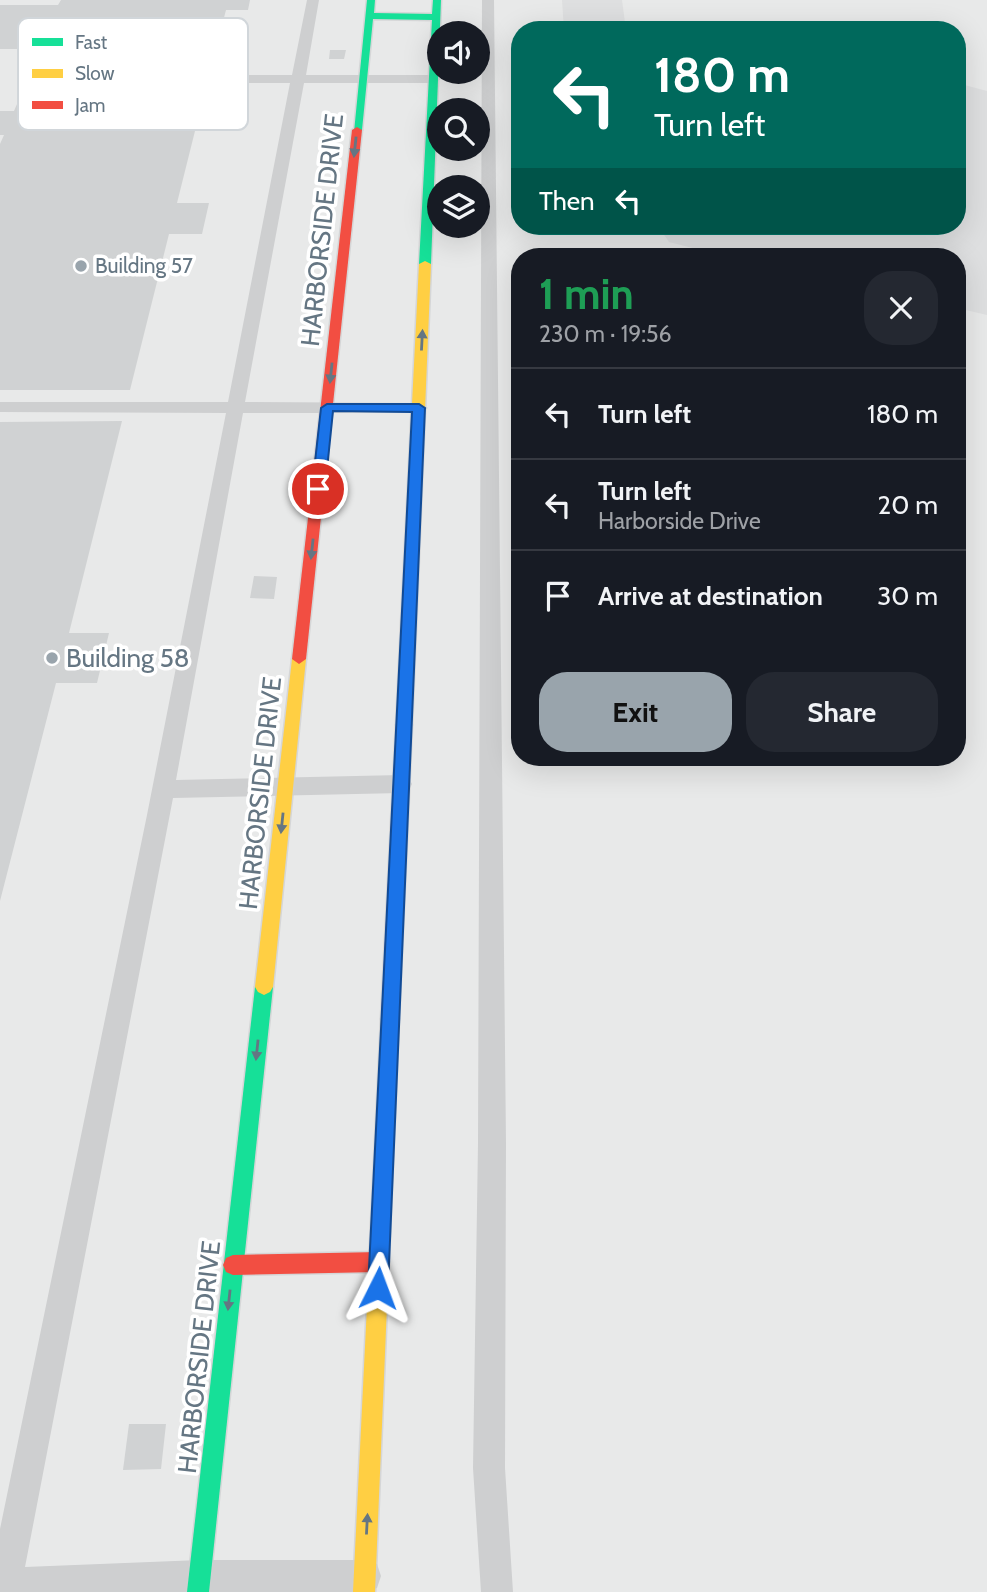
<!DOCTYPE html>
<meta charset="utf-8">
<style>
:root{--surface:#171b24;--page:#242831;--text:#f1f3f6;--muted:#9ea1a6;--line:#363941;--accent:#99a4ac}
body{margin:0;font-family:Cabin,sans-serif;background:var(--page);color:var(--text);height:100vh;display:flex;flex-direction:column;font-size:26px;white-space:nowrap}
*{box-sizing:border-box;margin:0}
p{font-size:23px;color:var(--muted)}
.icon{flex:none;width:38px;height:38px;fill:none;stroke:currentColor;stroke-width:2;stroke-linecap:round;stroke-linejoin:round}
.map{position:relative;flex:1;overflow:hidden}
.drawer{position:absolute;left:511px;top:248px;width:455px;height:518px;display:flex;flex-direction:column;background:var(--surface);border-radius:28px;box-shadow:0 7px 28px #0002}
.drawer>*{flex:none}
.guide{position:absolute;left:511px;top:21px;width:455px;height:214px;border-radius:28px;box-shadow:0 7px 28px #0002;background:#00695c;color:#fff;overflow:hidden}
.buttons{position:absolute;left:427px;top:21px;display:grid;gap:14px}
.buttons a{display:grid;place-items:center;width:63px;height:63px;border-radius:50%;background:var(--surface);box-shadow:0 7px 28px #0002;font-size:35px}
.pin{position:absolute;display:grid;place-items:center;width:60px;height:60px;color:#fff;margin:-30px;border:4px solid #fff;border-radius:50%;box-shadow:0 2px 7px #0007}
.me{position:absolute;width:77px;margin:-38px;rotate:3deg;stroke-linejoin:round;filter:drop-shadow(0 0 5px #0008)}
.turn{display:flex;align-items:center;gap:24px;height:147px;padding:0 28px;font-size:32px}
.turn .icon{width:91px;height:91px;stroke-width:2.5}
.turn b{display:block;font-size:49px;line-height:60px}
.then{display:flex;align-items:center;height:66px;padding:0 28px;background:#0003;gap:14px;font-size:26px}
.round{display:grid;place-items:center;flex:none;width:74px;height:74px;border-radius:28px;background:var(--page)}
.summary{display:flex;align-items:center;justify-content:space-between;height:119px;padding:0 28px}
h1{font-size:42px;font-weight:800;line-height:52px;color:#1e9e55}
.cta{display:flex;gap:14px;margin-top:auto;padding:14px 28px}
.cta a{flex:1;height:80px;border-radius:28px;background:var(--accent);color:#111;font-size:28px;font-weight:800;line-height:80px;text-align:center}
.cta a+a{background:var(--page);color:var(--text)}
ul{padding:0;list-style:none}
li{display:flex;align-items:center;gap:21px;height:91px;padding:0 28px;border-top:2px solid var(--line)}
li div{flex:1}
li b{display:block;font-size:26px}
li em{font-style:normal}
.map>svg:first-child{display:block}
</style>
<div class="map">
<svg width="987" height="1592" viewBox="0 0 987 1592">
<rect width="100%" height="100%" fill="#f9f9f9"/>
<!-- built -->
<path fill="#e8e9e9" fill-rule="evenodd" d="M0 0H987V1592H0ZM520 30H957V226H520ZM439 33H478V72H439ZM439 110H478V149H439ZM439 187H478V226H439ZM520 257H957V758H520Z"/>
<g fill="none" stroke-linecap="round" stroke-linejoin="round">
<!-- taxiway -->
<g fill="#dedfe0" fill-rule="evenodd">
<path d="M562 0H622L626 30H564Z"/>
<path d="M957 208 966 210 977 226 966 242 937 257H728L669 242 658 226H957Z"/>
</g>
<!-- runway -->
<path fill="#dedfe0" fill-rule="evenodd" d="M957 83 987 91V315L957 308V257H891L886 226H957Z"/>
</g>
<!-- building -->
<g fill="#d0d2d3">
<path d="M61 0H250L248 10H226L211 67 32 68 40 49H0V5H58Z"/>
<path d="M330 50H346L344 59H329Z"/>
<path d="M206 87 177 203H209L202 234H169L130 390H0V144L4 135H0V111H14L24 88Z"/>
<path d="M122 421 69 633H109L97 683H56L0 901V422Z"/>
<path d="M254 576 277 577 274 599 250 598Z"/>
<path d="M129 1424H166L161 1469 123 1470Z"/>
</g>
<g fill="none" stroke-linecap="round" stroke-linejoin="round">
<defs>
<g id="fast">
<path d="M367 0H375L374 13 432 14 433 0H441L431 264 425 267 419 264 432 20 373 19 362 130 354 132Z"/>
<path d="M264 979 270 982 273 987 209 1592H187L255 987 258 982Z"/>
</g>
<g id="slow">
<path d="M425 261 431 264 412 725 404 731 396 725 419 264Z"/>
<path d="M299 654 306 659 273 987 270 992 264 995 258 992 255 987 292 659Z"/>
<path d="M390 1011 396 1013 399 1019 375 1592H353L381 1019 384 1013Z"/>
</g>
<g id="jam">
<path d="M357 127 362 130 306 659 299 664 292 659 352 130Z"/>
<path d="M404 719 412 725 399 1019 396 1025 390 1027 384 1025 381 1019 396 725Z"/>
<path d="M379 1252 386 1255 389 1262 386 1269 379 1272 233 1275 226 1272 223 1265 226 1258 233 1255Z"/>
</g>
</defs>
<!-- fast casing -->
<use href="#fast" stroke="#d5d6d7" stroke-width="3"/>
<!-- slow casing -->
<use href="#slow" stroke="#d5d6d7" stroke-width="3"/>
<!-- jam casing -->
<use href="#jam" stroke="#d5d6d7" stroke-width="3"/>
<!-- lane -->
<g fill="#cecfd0" fill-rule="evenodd">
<path d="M307 0H319L306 75H434L441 79 434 83H304L245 402 419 403 428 408 419 413H243L176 780 401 775 409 778 412 784 409 790 401 793 173 798 25 1567 200 1560H365L377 1564 381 1576 377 1588 366 1592H0V1529L147 815 226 413 0 412V402H228L290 83H28L21 79 28 75H292Z"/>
<path d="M482 0H494L506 1143 505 1468 513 1592H481L473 1468 478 1143Z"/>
</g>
<!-- fast -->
<use href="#fast" fill="#16e098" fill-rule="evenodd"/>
<!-- slow -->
<use href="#slow" fill="#ffcf43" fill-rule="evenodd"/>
<!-- jam -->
<use href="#jam" fill="#f24e42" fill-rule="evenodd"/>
</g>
<!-- one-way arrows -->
<defs><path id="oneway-solid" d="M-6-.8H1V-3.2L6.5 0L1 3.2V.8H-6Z" transform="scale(1.75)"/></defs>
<g fill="#657683">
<use href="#oneway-solid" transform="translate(355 147) rotate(96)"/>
<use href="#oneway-solid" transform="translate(422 340) rotate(-87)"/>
<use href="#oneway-solid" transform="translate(331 373) rotate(96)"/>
<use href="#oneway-solid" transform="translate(312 549) rotate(96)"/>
<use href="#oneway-solid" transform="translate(282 823) rotate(96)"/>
<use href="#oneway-solid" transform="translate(257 1050) rotate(96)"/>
<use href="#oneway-solid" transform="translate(229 1300) rotate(96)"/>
<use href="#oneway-solid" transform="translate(367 1524) rotate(-87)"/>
</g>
<!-- route -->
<path fill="#1a73e8" stroke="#114b97" stroke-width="2" d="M327 404H419L425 408 388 1288 385 1295 378 1298 371 1295 368 1288 412 412 333 411 325 489 318 493 312 489 321 408Z"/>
<!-- markers -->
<g fill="#99a4ac" stroke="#fff" stroke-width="2.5">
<circle cx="81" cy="266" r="7"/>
<circle cx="52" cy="658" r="7"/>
</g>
<g text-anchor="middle" stroke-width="7" stroke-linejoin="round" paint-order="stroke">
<!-- far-poi labels -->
<g font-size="21" fill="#657683" stroke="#fff" text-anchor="start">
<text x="95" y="273">Building 57</text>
</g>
<!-- street labels -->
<g font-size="26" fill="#657683" stroke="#fff">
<text transform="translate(322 230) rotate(-84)" y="9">HARBORSIDE DRIVE</text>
<text transform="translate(260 793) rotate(-84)" y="9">HARBORSIDE DRIVE</text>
<text transform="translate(199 1357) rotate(-84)" y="9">HARBORSIDE DRIVE</text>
</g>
<!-- poi labels -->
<g font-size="26" fill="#657683" stroke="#fff" text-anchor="start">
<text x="66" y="667">Building 58</text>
</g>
</g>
<!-- legend -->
<rect x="18" y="18" width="230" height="112" rx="10" fill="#fff" stroke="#d1d6da" stroke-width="2"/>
<rect x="32" y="38" width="31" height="8" fill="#16e098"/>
<rect x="32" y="69" width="31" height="9" fill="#ffcf43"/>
<rect x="32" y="101" width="31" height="8" fill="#f24e42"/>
<g font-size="19" fill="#657683">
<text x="75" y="49">Fast</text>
<text x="75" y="80">Slow</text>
<text x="75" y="112">Jam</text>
</g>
</svg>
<div class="buttons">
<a><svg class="icon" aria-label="sound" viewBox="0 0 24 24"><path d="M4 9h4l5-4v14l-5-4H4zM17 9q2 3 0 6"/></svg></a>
<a><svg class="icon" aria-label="search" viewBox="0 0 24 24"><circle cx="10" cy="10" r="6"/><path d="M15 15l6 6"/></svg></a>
<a><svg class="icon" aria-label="layers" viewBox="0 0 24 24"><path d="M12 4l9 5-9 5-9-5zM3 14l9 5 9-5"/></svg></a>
</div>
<div class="pin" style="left:318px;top:489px;background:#d93025"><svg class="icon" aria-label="arrive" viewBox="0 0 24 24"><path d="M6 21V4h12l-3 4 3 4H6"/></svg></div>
<svg class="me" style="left:378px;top:1288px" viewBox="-20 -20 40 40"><path d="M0-17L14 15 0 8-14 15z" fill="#1a73e8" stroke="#fff" stroke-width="4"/></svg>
<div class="guide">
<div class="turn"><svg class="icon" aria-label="left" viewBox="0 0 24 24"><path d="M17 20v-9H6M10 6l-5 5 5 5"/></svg><div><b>180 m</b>Turn left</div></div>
<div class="then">Then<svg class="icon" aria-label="left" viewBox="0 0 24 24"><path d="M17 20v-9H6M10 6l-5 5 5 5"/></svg></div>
</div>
<section class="drawer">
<div class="summary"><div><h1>1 min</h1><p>230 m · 19:56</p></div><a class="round"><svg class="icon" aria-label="close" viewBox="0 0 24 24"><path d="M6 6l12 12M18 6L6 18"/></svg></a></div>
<ul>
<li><svg class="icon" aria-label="left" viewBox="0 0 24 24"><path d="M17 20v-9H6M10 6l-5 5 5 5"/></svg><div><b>Turn left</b></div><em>180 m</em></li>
<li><svg class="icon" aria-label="left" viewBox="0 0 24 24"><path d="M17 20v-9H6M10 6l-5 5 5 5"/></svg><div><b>Turn left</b><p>Harborside Drive</p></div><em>20 m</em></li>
<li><svg class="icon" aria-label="arrive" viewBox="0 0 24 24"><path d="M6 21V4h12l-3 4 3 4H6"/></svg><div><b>Arrive at destination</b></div><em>30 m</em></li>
</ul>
<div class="cta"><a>Exit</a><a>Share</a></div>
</section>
</div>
